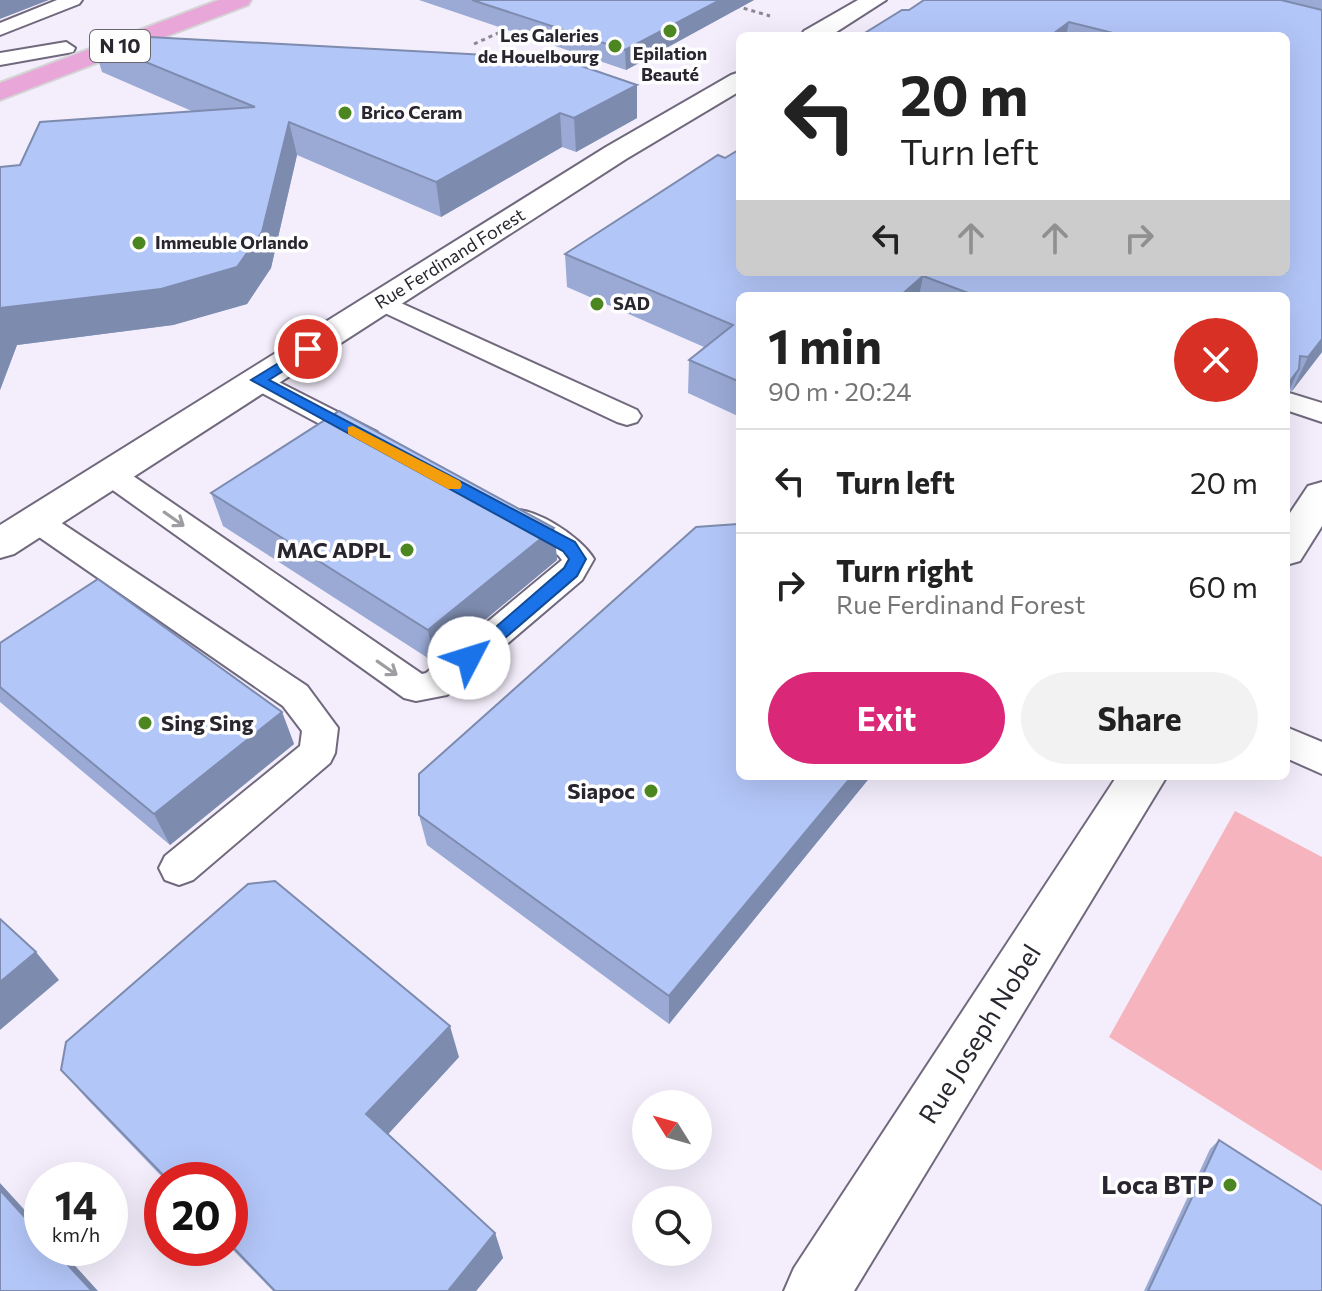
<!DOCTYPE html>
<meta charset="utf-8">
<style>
:root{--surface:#fff;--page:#f2f2f2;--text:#222;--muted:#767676;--line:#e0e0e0;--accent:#db2777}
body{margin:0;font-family:Commissioner,sans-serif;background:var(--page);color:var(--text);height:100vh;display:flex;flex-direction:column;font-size:30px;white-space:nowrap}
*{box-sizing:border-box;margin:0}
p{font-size:26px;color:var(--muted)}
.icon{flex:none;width:44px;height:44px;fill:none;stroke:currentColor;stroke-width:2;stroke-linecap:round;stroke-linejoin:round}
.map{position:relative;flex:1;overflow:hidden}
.details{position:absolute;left:736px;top:292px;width:554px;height:488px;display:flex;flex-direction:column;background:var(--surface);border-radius:12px;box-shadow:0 8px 32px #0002}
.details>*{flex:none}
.guide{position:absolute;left:736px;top:32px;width:554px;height:244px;border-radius:12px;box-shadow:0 8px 32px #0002;background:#fff;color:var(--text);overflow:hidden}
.needle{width:52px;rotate:307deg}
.fabs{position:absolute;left:632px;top:1090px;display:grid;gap:16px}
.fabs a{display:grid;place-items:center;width:80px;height:80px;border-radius:50%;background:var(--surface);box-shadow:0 8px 32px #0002;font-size:40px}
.speed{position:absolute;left:24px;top:1162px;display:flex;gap:16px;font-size:40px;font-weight:700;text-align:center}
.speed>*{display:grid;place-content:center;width:104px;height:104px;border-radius:50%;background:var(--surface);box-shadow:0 8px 32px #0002;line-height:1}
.speed small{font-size:20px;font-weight:400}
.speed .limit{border:12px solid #d22;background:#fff;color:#111}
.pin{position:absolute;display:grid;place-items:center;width:68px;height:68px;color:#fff;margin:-34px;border:4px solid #fff;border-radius:50%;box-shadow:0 2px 8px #0007}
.me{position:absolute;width:88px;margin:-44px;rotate:50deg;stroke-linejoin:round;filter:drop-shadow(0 0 6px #0008)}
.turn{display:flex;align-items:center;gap:28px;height:168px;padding:0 32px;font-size:36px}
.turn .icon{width:104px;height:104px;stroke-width:2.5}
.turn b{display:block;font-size:56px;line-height:68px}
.lanes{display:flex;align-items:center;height:76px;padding:0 32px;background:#0003;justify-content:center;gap:40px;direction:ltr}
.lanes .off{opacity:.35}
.round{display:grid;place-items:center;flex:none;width:84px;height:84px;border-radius:42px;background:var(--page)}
.overview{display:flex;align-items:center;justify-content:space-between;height:136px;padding:0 32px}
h1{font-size:48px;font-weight:700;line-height:60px}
.cta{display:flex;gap:16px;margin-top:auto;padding:16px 32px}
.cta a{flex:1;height:92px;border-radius:48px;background:var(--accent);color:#fff;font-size:32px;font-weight:700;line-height:92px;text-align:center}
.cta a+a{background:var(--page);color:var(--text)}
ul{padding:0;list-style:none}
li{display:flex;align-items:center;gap:24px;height:104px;padding:0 32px;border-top:2px solid var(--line)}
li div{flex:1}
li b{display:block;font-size:30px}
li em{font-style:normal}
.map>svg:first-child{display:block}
</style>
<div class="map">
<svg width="1322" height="1291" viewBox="0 0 1322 1291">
<rect width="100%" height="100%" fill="#f4eefc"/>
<!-- green -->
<path fill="#f6b5be" d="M1235 811 1322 857V1171L1109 1037Z"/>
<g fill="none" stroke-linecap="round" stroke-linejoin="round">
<defs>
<g id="service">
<path d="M57 0H82L79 4 0 35V23Z"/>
<path d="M66 42 75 48 73 52 0 65V53Z"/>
<path d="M381 294 637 410 641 416 637 422 627 425 617 422 372 307 368 302 372 297Z"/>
<path d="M259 372 377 432 381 438 377 444 367 447 357 444 249 386 245 380 249 374Z"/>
<path d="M1286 392 1322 403V422L1286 410Z"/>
<path d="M110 464 120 467 422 674 426 673 562 560 558 555 505 525 501 518 505 511C531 503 581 537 594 559L582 580 447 695 416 701 404 698 100 481 95 474 100 467Z"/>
<path d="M37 511 48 514 307 686 338 728 335 753 330 763 193 880 179 885 165 880 159 868 165 856 300 746 302 731 283 706 26 528 22 521 26 514Z"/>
<path d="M1286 727 1322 742V774L1286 758Z"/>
</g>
<g id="minor">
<path d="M858 0H886L830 36H801L804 31Z"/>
<path d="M740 72V91L626 159 14 554 0 558V525L606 147 731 75Z"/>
<path d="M1322 482V526L1300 561 1286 565V519L1308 486Z"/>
<path d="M1117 776H1167L854 1291H784L794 1268Z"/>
</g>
<path id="primary" d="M219 0H251L248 5 0 100V83Z"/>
</defs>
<!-- service casing -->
<use href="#service" stroke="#70697d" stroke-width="4"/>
<!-- minor casing -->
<use href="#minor" stroke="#70697d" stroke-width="4"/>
<!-- primary casing -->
<use href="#primary" stroke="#d4d4d5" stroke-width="4"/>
<!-- path -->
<g stroke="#8b8692" stroke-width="3" stroke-dasharray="4 4" stroke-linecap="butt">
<path d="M736 6 770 16"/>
<path d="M474 44 509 28"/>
</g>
<!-- service -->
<use href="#service" fill="#fff" fill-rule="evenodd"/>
<!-- minor -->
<use href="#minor" fill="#fff" fill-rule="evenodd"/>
<!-- primary -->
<use href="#primary" fill="#e8a6d9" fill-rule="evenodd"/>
</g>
<!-- wall -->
<g fill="#9aaad5">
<path d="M419 0H754L626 70Z"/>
<path d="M924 0H1322V352L1292 391 1289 390 1286 296H740V417L688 393 689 360 704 347 567 287 565 254 740 272H1286V36H860L909 10Z"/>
<path d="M92 40 637 85V118L576 152 562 147 441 217 297 155 271 268 247 304 173 325 17 345 0 390V167L20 165 194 112 102 72Z"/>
<path d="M211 493 554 528 557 560 434 662 223 526Z"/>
<path d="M0 643 282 712 294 744 170 845 0 702Z"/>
<path d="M740 776H871L669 1024 427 845 419 815Z"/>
<path d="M459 1057 388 1134 495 1233 503 1258 476 1291H273L230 1247V1180H165L88 1100 61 1070Z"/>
<path d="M1219 1140 1322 1291H1144L1210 1149Z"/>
</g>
<!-- shaded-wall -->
<g fill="#7d8bae">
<path d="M0 0H49L0 19Z"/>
<path d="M720 0H754L626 70 625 50Z"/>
<path d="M1069 22 1066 36H1050Z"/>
<path d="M637 85V118L576 152 574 118Z"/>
<path d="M560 113 562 147 441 217 436 182Z"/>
<path d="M289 122 297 155 271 268 247 304 173 325 17 345 0 390V308Z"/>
<path d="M923 276 919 296H900Z"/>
<path d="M1322 339V352L1292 391 1308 357Z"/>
<path d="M1299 369 1286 397V386Z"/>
<path d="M554 528 557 560 434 662 428 630Z"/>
<path d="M282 712 294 744 170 845 154 814Z"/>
<path d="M852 776H871L669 1024V996Z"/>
<path d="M36 952 59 980 0 1030V982Z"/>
<path d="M450 1026 459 1057 380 1143 366 1114Z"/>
<path d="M0 1183 42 1229V1236L0 1190Z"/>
<path d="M495 1233 503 1258 476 1291H448Z"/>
<path d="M52 1248H59L98 1291H92Z"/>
</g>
<!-- building -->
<g fill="#b3c6f8" stroke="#7d8bae" stroke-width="2">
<path d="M472 0H720L625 50Z"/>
<path d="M924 0H1281L1322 10V339L1308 357 1300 356 1299 369 1286 386V296H976L923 276 900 296H740V382L689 360 733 325 565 254 718 155 725 158 740 149V272H1286V36H1125L1069 22 1050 36H860L902 10H909Z"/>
<path d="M93 34 561 59 637 85 574 118 560 113 436 182 289 122 262 232 237 267 161 289 0 308V167L20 165 40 122 255 107 92 40Z"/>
<path d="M339 411 554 528 428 630 211 493Z"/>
<path d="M738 524 740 525V776H852L669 996 419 815V774L696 527Z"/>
<path d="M98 579 282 712 154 814 0 687V643Z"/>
<path d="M275 881 450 1026 366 1114 495 1233 448 1291H275L230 1244V1180H168L61 1070 66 1042 248 884Z"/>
<path d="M0 919 36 952 0 982Z"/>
<path d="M1219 1140 1322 1206V1291H1148Z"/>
<path d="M0 1190 42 1236V1248H52L92 1291H0Z"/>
</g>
<!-- one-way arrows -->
<defs><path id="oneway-shaft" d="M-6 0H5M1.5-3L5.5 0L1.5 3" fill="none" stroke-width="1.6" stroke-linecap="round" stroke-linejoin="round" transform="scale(2)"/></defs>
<g stroke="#9f9da1">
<use href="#oneway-shaft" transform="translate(174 519) rotate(35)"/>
<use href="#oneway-shaft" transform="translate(387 668) rotate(35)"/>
</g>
<!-- route -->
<path fill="#1a73e8" stroke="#114b97" stroke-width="2" d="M308 345 313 346V352L269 380 575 542 586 559 577 576 476 663H463L460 658 564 568 569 559 563 551 251 380Z"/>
<!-- slow -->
<path fill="#f59e0b" d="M353 426 460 481 462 485 460 489H448L348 434V427Z"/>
<!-- markers -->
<g fill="#4c8621" stroke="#fefefe" stroke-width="3">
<circle cx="670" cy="31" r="8"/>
<circle cx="615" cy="46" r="8"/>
<circle cx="345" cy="113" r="8"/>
<circle cx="139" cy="243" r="8"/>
<circle cx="597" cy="304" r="8"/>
<circle cx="407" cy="550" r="8"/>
<circle cx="145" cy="723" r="8"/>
<circle cx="651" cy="791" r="8"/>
<circle cx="1230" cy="1185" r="8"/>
</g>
<g text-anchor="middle" stroke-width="7" stroke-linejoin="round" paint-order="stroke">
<!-- far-poi labels -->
<g font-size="18" font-weight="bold" fill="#29262f" stroke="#fefefe" text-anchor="start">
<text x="599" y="42" text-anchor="end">Les Galeries<tspan x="599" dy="21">de Houelbourg</tspan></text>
<text x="670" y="60" text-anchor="middle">Epilation<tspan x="670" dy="21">Beauté</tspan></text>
<text x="361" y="119">Brico Ceram</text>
<text x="155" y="249">Immeuble Orlando</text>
<text x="613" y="310">SAD</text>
</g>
<!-- far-street labels -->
<g font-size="18" fill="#29262f" stroke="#fefefe">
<text transform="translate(450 259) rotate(-32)" y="6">Rue Ferdinand Forest</text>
</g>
<!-- shield labels -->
<rect fill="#fefefe" stroke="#69676d" stroke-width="2" x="90" y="30" width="60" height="32" rx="6"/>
<g font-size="20" font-weight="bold" fill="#29262f">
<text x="120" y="53">N 10</text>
</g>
<!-- poi labels -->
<g font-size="22" font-weight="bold" fill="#29262f" stroke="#fefefe" text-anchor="end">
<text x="391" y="558">MAC ADPL</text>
<text x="161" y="731" text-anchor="start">Sing Sing</text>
<text x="635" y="799">Siapoc</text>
</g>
<!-- near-street labels -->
<g font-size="26" fill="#29262f" stroke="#fefefe">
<text transform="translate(980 1034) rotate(-58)" y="9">Rue Joseph Nobel</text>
</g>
<!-- near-poi labels -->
<g font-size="26" font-weight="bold" fill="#29262f" stroke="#fefefe" text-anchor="end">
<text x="1214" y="1194">Loca BTP</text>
</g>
</g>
</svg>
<div class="fabs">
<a><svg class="needle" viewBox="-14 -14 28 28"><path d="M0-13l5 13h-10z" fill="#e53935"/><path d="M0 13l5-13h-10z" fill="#767676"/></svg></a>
<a><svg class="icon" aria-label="search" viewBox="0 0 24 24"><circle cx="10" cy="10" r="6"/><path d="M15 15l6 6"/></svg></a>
</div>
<div class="speed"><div>14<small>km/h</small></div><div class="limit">20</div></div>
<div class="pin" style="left:308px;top:349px;background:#d93025"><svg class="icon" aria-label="arrive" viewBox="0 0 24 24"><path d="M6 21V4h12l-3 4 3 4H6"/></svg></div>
<svg class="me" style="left:469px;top:658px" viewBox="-20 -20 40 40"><circle r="19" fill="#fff"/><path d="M0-13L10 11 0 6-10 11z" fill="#1a73e8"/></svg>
<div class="guide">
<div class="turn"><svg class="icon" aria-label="left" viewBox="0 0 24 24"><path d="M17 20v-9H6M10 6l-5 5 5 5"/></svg><div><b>20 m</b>Turn left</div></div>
<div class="lanes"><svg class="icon" aria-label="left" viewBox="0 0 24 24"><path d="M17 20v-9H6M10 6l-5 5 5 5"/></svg><svg class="icon off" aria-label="ahead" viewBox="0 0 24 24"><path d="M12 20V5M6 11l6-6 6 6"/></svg><svg class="icon off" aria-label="ahead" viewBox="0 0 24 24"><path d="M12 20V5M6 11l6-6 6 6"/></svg><svg class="icon off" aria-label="right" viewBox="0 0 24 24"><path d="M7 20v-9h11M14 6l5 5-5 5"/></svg></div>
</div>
<section class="details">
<div class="overview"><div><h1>1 min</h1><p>90 m · 20:24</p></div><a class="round" style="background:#d93025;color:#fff"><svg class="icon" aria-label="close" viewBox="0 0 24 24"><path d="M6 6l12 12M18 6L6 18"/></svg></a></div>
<ul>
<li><svg class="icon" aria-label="left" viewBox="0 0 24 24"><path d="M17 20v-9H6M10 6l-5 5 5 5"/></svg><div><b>Turn left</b></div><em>20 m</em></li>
<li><svg class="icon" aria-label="right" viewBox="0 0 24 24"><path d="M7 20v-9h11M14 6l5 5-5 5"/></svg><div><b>Turn right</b><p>Rue Ferdinand Forest</p></div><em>60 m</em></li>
</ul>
<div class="cta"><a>Exit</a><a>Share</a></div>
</section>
</div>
